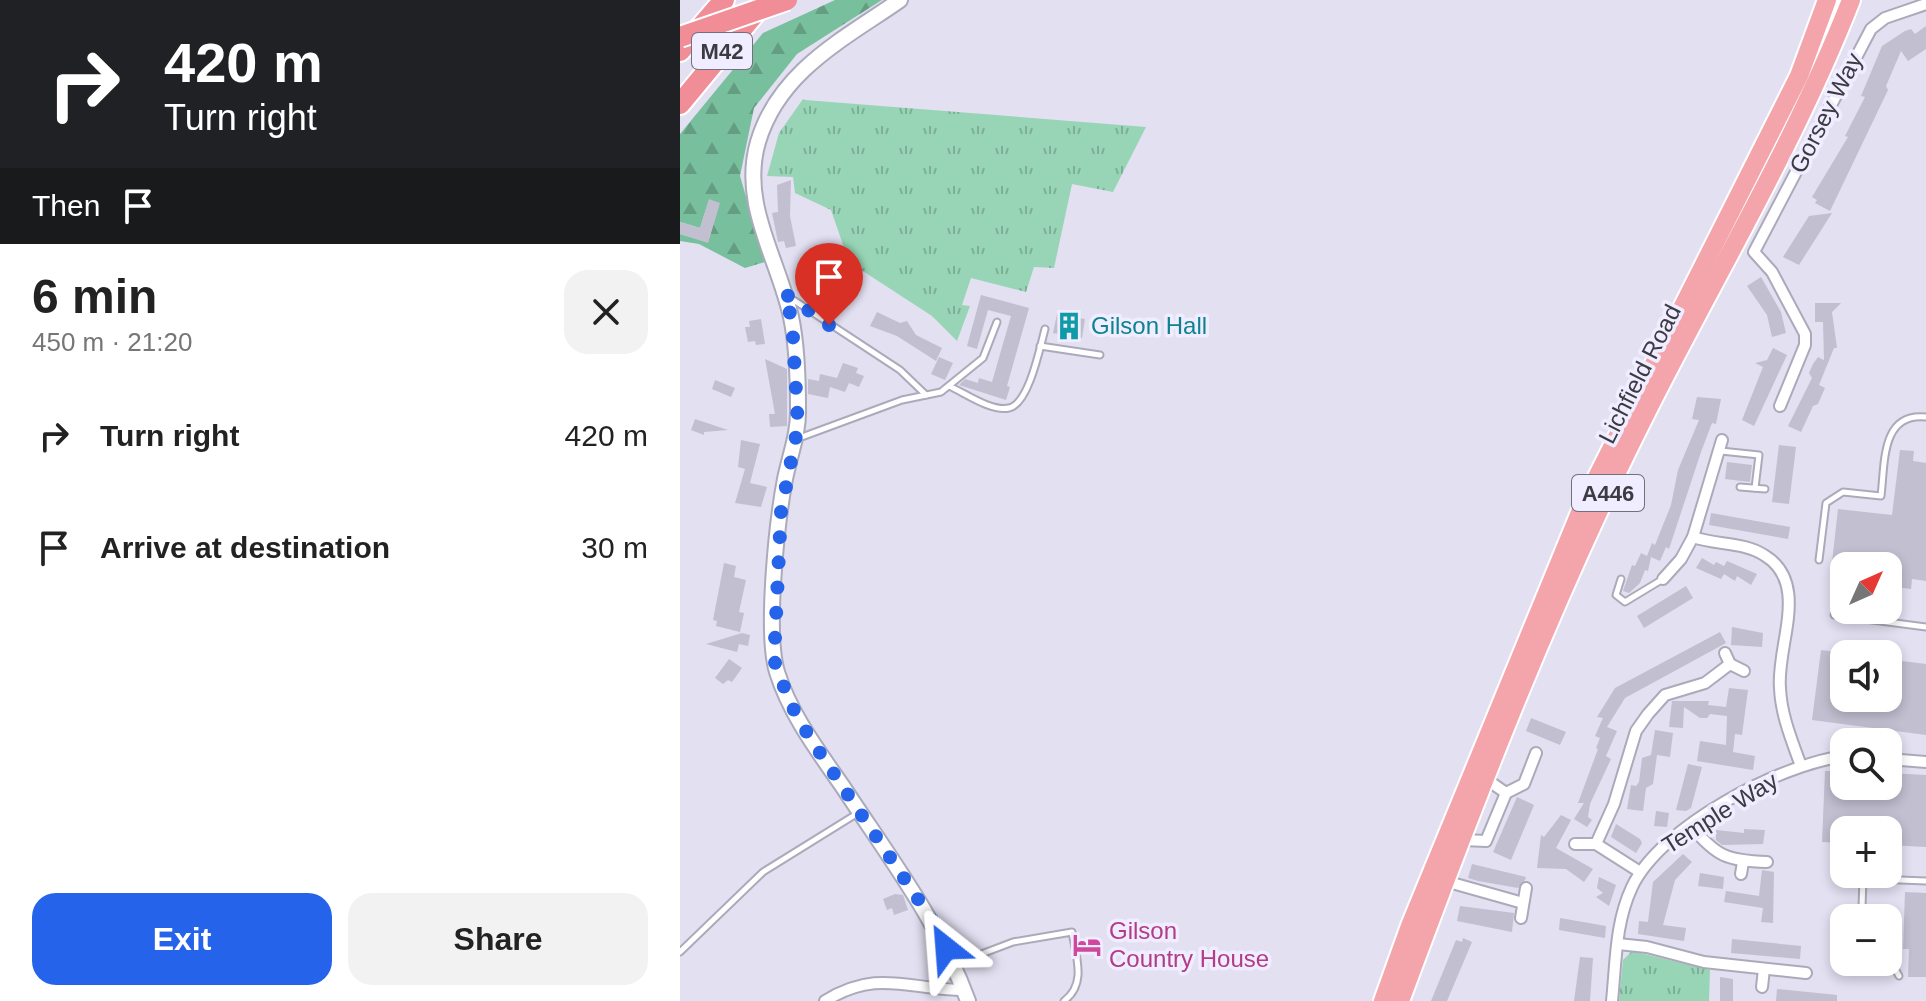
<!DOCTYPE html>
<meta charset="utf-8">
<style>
:root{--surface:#fff;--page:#f2f2f2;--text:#222;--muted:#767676;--accent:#2563eb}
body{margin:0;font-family:Arial,sans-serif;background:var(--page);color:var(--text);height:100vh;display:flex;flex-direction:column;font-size:30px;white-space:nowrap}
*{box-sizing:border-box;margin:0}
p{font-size:26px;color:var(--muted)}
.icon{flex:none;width:44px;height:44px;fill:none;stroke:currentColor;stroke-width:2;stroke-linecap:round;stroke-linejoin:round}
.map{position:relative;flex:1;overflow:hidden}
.side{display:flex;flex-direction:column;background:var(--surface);width:680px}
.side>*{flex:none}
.hud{background:#202124;color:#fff;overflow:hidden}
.needle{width:52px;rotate:45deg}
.tools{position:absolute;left:1150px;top:552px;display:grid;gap:16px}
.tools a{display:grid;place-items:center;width:72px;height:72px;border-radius:16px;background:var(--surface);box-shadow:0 4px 12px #0003;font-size:40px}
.pin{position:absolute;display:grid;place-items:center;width:68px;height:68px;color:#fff;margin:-82px -34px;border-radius:50% 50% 50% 0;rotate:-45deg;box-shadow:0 0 8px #0007}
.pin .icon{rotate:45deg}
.me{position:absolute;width:88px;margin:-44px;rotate:332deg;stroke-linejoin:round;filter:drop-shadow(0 0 6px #0008)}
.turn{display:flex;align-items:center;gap:28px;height:168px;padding:0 32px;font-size:36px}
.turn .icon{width:104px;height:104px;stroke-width:2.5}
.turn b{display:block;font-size:56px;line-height:68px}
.then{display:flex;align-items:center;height:76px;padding:0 32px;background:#0003;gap:16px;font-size:30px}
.round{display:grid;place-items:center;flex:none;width:84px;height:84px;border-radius:24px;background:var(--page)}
.summary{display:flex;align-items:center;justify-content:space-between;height:136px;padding:0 32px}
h1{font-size:48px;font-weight:700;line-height:60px}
.cta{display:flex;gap:16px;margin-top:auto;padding:16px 32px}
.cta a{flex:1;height:92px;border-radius:24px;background:var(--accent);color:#fff;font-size:32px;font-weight:700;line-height:92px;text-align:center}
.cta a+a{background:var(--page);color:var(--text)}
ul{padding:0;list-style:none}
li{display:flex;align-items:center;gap:24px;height:112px;padding:0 32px}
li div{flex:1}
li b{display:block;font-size:30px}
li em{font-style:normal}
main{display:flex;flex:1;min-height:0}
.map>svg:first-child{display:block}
</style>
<main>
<section class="side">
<div class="hud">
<div class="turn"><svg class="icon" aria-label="right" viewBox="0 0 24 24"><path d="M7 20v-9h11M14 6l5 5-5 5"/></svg><div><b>420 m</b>Turn right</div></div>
<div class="then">Then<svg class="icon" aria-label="arrive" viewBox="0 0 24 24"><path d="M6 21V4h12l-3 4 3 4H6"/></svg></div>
</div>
<div class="summary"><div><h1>6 min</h1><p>450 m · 21:20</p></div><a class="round"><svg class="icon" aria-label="close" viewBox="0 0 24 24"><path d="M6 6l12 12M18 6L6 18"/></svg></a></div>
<ul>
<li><svg class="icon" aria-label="right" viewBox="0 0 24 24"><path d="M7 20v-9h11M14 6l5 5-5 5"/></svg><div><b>Turn right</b></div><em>420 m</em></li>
<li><svg class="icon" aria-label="arrive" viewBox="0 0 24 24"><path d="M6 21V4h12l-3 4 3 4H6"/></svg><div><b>Arrive at destination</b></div><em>30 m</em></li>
</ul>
<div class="cta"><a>Exit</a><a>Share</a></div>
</section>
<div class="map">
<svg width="1246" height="1001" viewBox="0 0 1246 1001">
<defs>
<pattern id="grass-tufts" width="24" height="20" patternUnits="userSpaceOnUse" patternTransform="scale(2)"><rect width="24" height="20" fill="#98d5b6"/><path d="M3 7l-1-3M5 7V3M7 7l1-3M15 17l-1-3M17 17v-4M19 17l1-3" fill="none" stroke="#7dae96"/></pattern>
<pattern id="forest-firs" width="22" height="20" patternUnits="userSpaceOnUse" patternTransform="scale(2)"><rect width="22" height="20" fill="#78c09d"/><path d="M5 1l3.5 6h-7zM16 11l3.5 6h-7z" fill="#649d82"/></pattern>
</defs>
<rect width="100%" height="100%" fill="#e2e0f1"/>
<!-- grass -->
<g fill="url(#grass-tufts)">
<path d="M123 99 125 100 466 127 433 192 392 184 374 268 354 267 346 292 291 278 282 305 290 306 277 341 252 316 169 262 151 210 115 193 113 177 87 176 99 133Z"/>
<path d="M952 951 1030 970 1029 1001H939L943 960Z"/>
</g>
<!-- forest -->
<path fill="url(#forest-firs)" d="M155 0H202L117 54 74 108 60 176 85 262 65 268 19 244 0 241V234L28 242 39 205 29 200 20 228 0 222V134L83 33Z"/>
<!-- building -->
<g fill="#c1bfd0">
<path d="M1246 26V49L1228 61 1221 51 1206 86 1208 90 1150 211 1135 203 1137 200 1132 197 1168 137 1165 136 1185 97 1181 96 1202 46 1225 31 1231 29 1235 34Z"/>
<path d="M111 180 110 216 116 246 106 248 104 241 98 242 92 213 98 212 97 185Z"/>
<path d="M29 199 40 203 28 243 0 234V222L20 228Z"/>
<path d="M1152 213 1119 265 1103 257 1129 216Z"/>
<path d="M124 274 151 292 149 295 158 301 152 310 120 289 122 285 118 283Z"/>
<path d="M1081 277 1101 312 1106 333 1092 337 1087 315 1067 286Z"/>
<path d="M301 295 349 308 327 386 330 387 326 400 279 385 285 379 298 383 299 378 312 382 331 316 308 310 297 349 287 346Z"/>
<path d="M1135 303H1161L1152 312 1157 348H1154L1139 385 1145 388 1138 404 1133 406 1121 432 1108 426 1132 378 1129 373 1133 364 1138 357 1144 360 1143 322H1135Z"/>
<path d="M197 312 220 323 227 321 236 335 262 348 256 361 217 336 190 326Z"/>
<path d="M377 314 405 319 402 338 373 333Z"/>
<path d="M81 319 85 344 76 345 75 341 68 342 65 327H70L69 321Z"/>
<path d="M1093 348 1107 355 1074 426 1062 420 1083 367 1075 363 1087 360Z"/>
<path d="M259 357 273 363 265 380 251 374Z"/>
<path d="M85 359 107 369V426L90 427 89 414H95Z"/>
<path d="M163 363 178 368 176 373 184 376 179 387 169 383 165 392 150 387 148 398 128 394V379L139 381 140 374 157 378Z"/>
<path d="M35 380 55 388 51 397 32 389Z"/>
<path d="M1017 397 1041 399 1036 424 1032 423 1021 452 989 549 986 547 980 561 971 557 968 571 965 570 960 583 949 593 943 591 952 565 955 566 961 553 967 556 972 543 975 545 991 505 998 470 1019 420 1012 419Z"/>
<path d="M15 419 48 430 24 432V435L11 430Z"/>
<path d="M61 440 80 444 70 483 87 487 81 507 55 503 65 469 58 467Z"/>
<path d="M1099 445 1116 447 1109 504 1092 502Z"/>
<path d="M1220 450 1234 451 1233 461 1246 463V581L1232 579 1231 589 1208 586V566H1164V582L1150 580 1158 509 1212 515Z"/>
<path d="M1047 462 1072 465 1070 482 1045 479Z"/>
<path d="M1031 513 1110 527 1108 539 1029 525Z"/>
<path d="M1022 558 1034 565 1036 562 1044 566 1047 561 1077 574 1071 585 1057 576 1055 581 1044 574 1046 571 1041 579 1016 568Z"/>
<path d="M44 563 56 566 54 577 66 580 59 612 64 613 60 632 36 626 37 621 33 620Z"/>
<path d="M1006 586 1013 598 964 628 957 616Z"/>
<path d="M1052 627 1083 633 1082 647 1051 645Z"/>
<path d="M1040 632 1046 643 945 698 927 727 937 731 926 756 931 759 910 804 908 817 912 820 907 827 894 819 904 803H898L918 749 916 748 920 738 915 736 923 718 917 717 935 688Z"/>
<path d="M62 633 70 635 68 646 59 644 57 652 26 644Z"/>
<path d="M1141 650 1164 653V698H1208V669L1221 671 1222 661 1246 664V735L1132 720Z"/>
<path d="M49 659 62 668 52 682 48 680 43 684 35 678Z"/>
<path d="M1049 688 1068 690 1062 735 1055 734 1053 752 1075 756 1073 770 1017 761 1020 741 1046 745 1047 716 1030 714 1027 718H1020L1004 707 1003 728 989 727 992 701H1029L1028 705 1046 707Z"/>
<path d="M851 718 886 732 880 745 846 731Z"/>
<path d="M975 730 993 733 990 757 977 755 973 784 966 788 963 811 947 809 951 785 956 786 959 782 962 758 971 755Z"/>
<path d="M1008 764 1022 767 1011 808 1006 811 996 810Z"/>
<path d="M1145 771H1164V786H1208V773L1246 775V847L1208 845V830H1164V843L1142 842Z"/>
<path d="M837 797 854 805 831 860 813 852Z"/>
<path d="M976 811 989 813 987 827 974 826Z"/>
<path d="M881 815 891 820 876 848 913 869 904 882 886 869 857 868 861 835 864 837Z"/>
<path d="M936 824 960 839 962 843 956 853 931 837Z"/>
<path d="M1064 829 1085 830 1083 844 1042 845 1036 840V830L1064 833Z"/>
<path d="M1003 854 1012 862 995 880 983 925 1006 928 1004 941 958 934 959 921 968 922 973 882Z"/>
<path d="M792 864 846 877 845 880 838 888 798 881 788 878Z"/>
<path d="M1082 870 1094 872 1093 923 1081 922 1083 908 1044 902 1046 891 1079 896Z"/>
<path d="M1020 873 1044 877 1043 889 1018 886Z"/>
<path d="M919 877 936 885 929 906 916 897 923 893 917 888Z"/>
<path d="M1225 892 1246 893V977H1228L1229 949H1223Z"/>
<path d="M215 894 223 895 228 910 214 915 212 908 207 910 203 899Z"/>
<path d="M780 906 834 913 832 932 777 921Z"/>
<path d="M880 918 926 926 925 938 879 930Z"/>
<path d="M783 938 792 942 767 1001H751L776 940 782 942Z"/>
<path d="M1052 939 1121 946 1120 959 1051 953Z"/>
<path d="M900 957 913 958 910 1001H894Z"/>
<path d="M1040 977 1053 979V1001H1040Z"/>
<path d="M1097 989 1157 995V1001H1096Z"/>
</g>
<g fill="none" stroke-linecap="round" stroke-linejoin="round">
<defs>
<g id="service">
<path d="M109 297 220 370 246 395"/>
<path d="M360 346 420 355"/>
<path d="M269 386C285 393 311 412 329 408 349 404 360 347 365 329"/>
<path d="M119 438 222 400 261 392 303 358 317 322"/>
<path d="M1041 451 1079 455 1075 488"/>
<path d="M1060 487 1085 489"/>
<path d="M1139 560 1146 503 1163 492 1201 496C1205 463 1201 412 1246 417"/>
<path d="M941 579 936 595 945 602 983 579"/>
<path d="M1154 615 1246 627"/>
<path d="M1169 878 1246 881"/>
<path d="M1183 879 1182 907 1188 918"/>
<path d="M0 952 83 872 178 813"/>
<path d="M1208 956 1219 976"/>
<path d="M275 964 333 942 392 932C396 957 407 984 384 1001"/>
</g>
<g id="minor">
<path d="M1133 54 1146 35 1158 0"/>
<path d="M1100 406 1125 345V334L1092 272 1074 252 1191 29 1205 18 1246 4"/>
<path d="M1013 537C1036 545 1064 542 1084 555 1131 583 1096 646 1100 688 1101 715 1112 741 1121 766"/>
<path d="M983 579 1001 559 1013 537 1042 440"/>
<path d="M1045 653 1050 664 1064 671"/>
<path d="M1208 759 1246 762"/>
<path d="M826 793 844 784 856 753"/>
<path d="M1011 826C1036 856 1047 861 1087 862"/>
<path d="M783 840 806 841 826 793 806 779"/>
<path d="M895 844H916"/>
<path d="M960 872 916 844 934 804 956 731 968 714 985 695 1025 683 1050 664"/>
<path d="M1061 874 1063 862"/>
<path d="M765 881 843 903"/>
<path d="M841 918 846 888"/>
<path d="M938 944 967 947 1024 962 1126 973"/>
<path d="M1082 987 1084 969"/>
<path d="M145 1001C198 968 229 990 284 990"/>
<path d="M932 1001C936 963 935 923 952 887 981 826 1099 765 1164 756"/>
</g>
<path id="secondary" d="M220 0C164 39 99 71 78 142 60 204 98 258 111 317 117 345 118 379 118 408 119 432 110 455 105 479 97 521 85 632 97 672 110 714 138 751 163 787 209 857 259 922 288 1001"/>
<g id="trunk">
<path d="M703 1001 730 926 904 503 1119 76 1147 0"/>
<path d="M720 1001C794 802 871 601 967 411 1036 274 1115 143 1171 0"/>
</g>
<g id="motorway">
<path d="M0 51 44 0"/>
<path d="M0 104 81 6"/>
</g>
</defs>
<!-- service casing -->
<use href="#service" stroke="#abaaba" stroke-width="9"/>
<!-- minor casing -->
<use href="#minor" stroke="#abaaba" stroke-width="14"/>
<!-- secondary casing -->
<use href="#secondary" stroke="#abaaba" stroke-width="18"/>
<!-- trunk casing -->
<use href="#trunk" stroke="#fff" stroke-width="22"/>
<!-- motorway casing -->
<use href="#motorway" stroke="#fff" stroke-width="24"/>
<!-- service -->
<use href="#service" stroke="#fff" stroke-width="5"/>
<!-- minor -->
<use href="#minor" stroke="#fff" stroke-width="10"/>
<!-- secondary -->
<use href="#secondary" stroke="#fff" stroke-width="14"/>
<!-- trunk -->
<use href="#trunk" stroke="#f4a4ab" stroke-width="18"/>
<!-- motorway -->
<use href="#motorway" stroke="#f18d96" stroke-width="20"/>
<defs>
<path id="motorway-bridge" d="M0 37 107 0"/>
</defs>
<!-- motorway-bridge casing -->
<use href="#motorway-bridge" stroke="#fff" stroke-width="24" stroke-linecap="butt"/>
<!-- motorway-bridge -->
<use href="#motorway-bridge" stroke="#f18d96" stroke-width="20"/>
</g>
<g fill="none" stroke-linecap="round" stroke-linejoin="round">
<!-- route -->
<path stroke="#2563eb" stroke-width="14" stroke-dasharray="0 25.2" d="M149 325 104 293 112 320 118 426 101 512 94 660 110 703 130 738 252 920 266 948"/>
</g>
<!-- icons -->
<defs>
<symbol id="building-bare" viewBox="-9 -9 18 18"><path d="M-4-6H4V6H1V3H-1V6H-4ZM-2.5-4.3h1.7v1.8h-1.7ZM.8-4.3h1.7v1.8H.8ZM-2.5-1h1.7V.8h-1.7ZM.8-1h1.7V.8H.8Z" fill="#0f9aa8" stroke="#efedff" stroke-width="2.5" paint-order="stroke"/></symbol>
<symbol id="hotel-bare" viewBox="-9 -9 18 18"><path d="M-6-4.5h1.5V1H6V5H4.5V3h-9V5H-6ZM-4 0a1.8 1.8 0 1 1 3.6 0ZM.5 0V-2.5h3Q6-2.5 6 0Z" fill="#d1479c" stroke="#efedff" stroke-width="2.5" paint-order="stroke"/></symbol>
</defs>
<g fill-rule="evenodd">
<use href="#building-bare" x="369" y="306" width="40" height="40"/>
<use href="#hotel-bare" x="387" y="925" width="40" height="40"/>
</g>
<g text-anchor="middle" stroke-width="7" stroke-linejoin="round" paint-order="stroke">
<!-- shield labels -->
<g fill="#efedff" stroke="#72707b" stroke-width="2">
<rect x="12" y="33" width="60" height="36" rx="6"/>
<rect x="892" y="475" width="72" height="36" rx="6"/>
</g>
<g font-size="22" font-weight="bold" fill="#3c3b42">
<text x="42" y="59">M42</text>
<text x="928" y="501">A446</text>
</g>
<!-- street labels -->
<g font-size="24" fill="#3c3b42" stroke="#efedff">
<text transform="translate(1146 113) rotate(-63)" y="8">Gorsey Way</text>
<text transform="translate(960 374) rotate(-63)" y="8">Lichfield Road</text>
<text transform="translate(1040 813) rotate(-32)" y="8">Temple Way</text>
</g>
<!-- culture labels -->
<g font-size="24" fill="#0d838f" stroke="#efedff" text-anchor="start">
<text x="411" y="334">Gilson Hall</text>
</g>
<!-- hotel labels -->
<g font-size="24" fill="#b23c85" stroke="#efedff" text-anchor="start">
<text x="429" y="939">Gilson<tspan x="429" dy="28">Country House</tspan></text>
</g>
</g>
</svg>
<div class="tools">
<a><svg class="needle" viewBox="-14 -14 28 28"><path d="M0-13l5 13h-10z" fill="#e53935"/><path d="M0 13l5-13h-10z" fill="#767676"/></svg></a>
<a><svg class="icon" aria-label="sound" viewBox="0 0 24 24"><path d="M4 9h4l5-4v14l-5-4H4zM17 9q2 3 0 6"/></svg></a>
<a><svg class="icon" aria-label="search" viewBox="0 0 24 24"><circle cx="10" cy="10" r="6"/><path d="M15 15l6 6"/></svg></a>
<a>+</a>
<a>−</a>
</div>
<div class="pin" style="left:149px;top:325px;background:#d93025"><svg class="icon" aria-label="arrive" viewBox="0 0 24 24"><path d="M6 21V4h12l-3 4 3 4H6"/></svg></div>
<svg class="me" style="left:266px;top:948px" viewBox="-20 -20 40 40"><path d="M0-17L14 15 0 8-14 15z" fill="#2563eb" stroke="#fff" stroke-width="4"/></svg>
</div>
</main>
